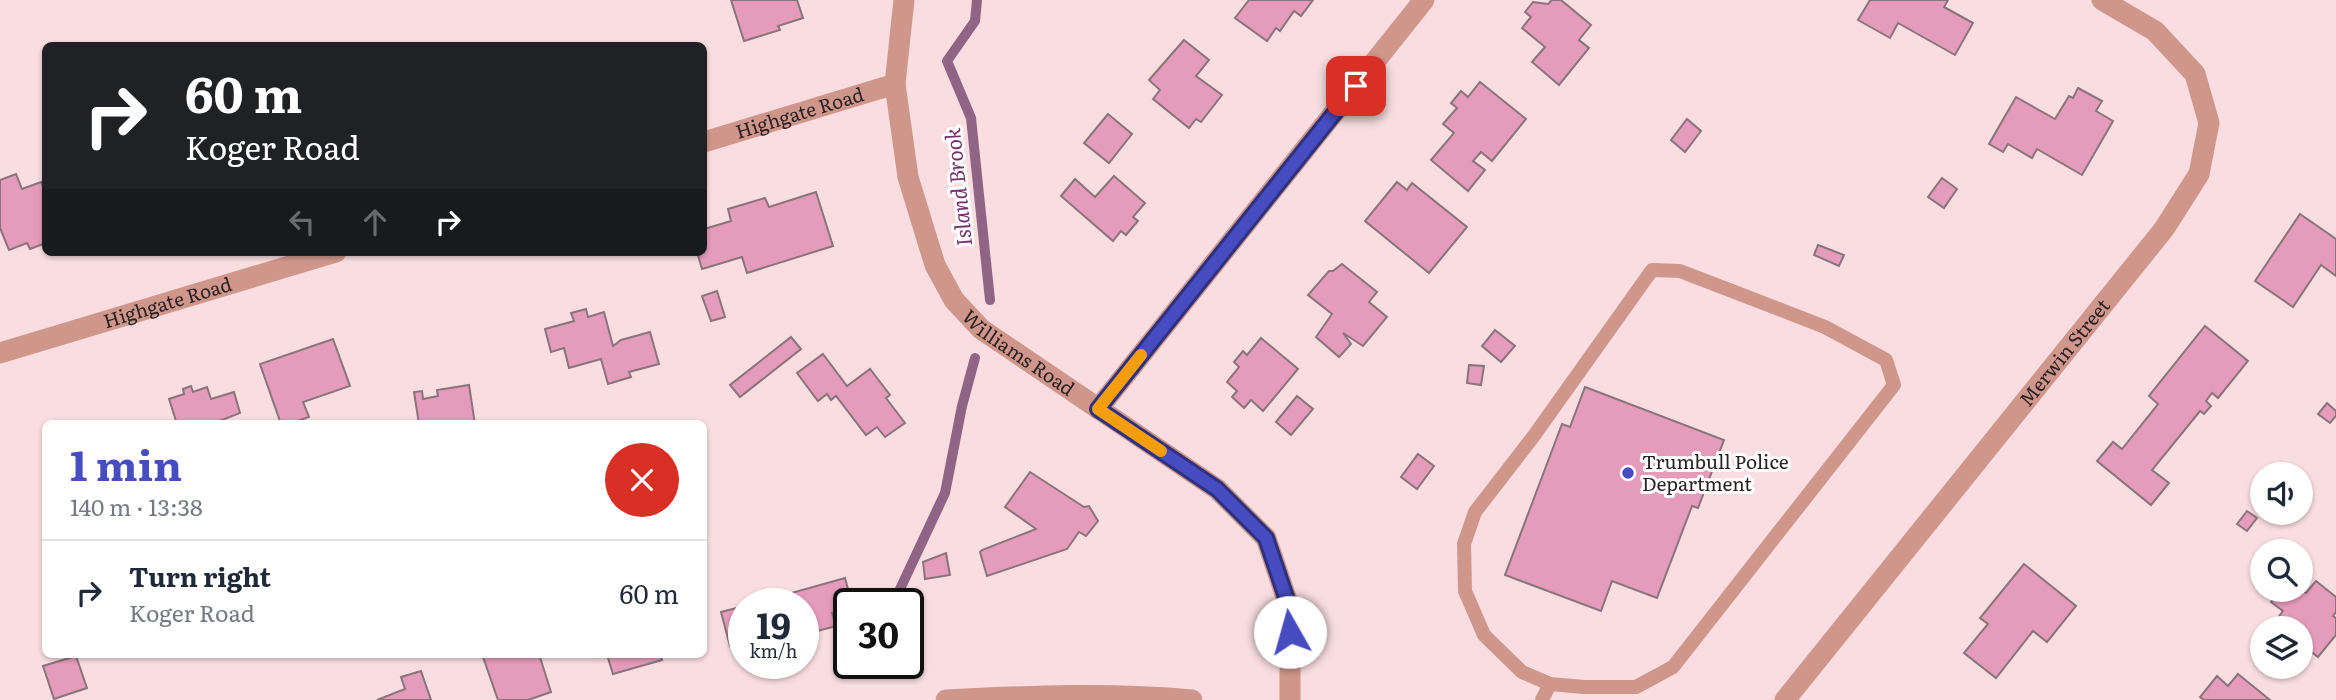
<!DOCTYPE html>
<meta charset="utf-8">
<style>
:root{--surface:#fff;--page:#f6f6f7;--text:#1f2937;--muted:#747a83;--line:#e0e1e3;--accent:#474cc1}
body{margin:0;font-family:Literata,serif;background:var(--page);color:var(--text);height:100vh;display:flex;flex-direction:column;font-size:26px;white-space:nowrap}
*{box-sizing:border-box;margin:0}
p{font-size:23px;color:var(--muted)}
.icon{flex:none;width:38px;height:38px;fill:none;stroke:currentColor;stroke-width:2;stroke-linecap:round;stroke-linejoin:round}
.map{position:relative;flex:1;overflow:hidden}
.details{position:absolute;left:42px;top:420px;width:665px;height:238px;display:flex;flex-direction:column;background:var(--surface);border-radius:10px;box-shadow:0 2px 5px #0004}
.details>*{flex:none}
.banner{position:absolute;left:42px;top:42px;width:665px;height:214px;border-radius:10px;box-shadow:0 2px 5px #0004;background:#202124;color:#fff;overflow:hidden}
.controls{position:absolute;left:2250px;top:462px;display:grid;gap:14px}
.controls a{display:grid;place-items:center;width:63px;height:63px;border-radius:50%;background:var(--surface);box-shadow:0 2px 5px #0004;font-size:35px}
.speed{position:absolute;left:728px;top:588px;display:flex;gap:14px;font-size:35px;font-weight:700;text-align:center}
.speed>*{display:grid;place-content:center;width:91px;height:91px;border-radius:50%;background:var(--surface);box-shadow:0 2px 5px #0004;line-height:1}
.speed small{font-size:18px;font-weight:400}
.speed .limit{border:4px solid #111;border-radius:10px;background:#fff;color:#111}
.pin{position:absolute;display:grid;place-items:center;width:60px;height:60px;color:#fff;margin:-30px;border-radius:14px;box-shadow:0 4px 10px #0006}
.me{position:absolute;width:77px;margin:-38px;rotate:353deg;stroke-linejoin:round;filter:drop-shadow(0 0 5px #0008)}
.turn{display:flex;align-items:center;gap:24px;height:147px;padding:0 28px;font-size:32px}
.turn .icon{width:91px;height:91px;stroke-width:2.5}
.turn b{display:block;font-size:49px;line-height:60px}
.lanes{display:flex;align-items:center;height:66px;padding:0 28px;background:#0003;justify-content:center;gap:35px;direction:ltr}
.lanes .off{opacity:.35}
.round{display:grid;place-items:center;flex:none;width:74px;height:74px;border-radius:37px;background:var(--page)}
.overview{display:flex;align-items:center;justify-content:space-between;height:119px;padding:0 28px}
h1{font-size:42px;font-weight:700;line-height:52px;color:var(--accent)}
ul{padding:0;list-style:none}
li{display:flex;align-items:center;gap:21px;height:105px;padding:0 28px;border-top:2px solid var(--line)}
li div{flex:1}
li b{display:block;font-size:26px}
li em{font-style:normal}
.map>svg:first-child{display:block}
</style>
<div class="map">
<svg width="2336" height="700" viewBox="0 0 2336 700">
<rect width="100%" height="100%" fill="#f9dde0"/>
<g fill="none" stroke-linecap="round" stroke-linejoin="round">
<!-- stream -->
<g stroke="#906485" stroke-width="10">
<path d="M977 0 975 21 947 61 971 118 990 300"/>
<path d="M893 604 945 493 962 406 975 358"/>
<path d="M862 666 863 663"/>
</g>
</g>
<!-- building -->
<g fill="#e59bba" stroke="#8a747c" stroke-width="2">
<path d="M731 0H797L803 18 778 26 780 30 744 41Z"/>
<path d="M1249 0H1313L1301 16 1294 11 1280 31 1276 28 1267 41 1235 18Z"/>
<path d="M1552 0H1561L1591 25 1579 40 1589 48 1559 85 1532 62 1545 47 1522 28 1531 17 1525 12 1533 2 1548 4Z"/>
<path d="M1870 0H1948L1944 7 1973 23 1955 55 1898 23 1890 38 1858 20Z"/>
<path d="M1184 40 1209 60 1196 76 1222 95 1201 122 1196 119 1189 128 1153 99 1160 90 1149 80Z"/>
<path d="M1480 82 1526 119 1492 161 1481 152 1473 161 1485 170 1468 191 1431 160 1454 133 1443 124 1457 108 1451 103 1461 91 1468 97Z"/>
<path d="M2078 88 2102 101 2096 111 2113 121 2082 175 2037 149 2032 158 2008 144 2003 152 1989 144 2016 97 2055 119 2069 96 2073 98Z"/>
<path d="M1108 114 1132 134 1109 163 1084 143Z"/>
<path d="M1687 119 1701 131 1685 152 1671 140Z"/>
<path d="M16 174 22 189 41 182 46 193V243L30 249 27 243 9 250 0 228V180Z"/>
<path d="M1114 176 1145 203 1133 217 1138 221 1126 235 1121 231 1113 241 1061 196 1075 179 1095 197Z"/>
<path d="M1942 178 1957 189 1944 208 1928 197Z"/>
<path d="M1397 182 1407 190 1412 183 1467 227 1429 273 1365 221Z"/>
<path d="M816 192 833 246 747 273 742 257 702 269 697 252H704V229L731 221 728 209 765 198 769 207Z"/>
<path d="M2300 214 2336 239V276L2321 265 2293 307 2255 281Z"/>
<path d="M1818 245 1844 255 1839 266 1814 255Z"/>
<path d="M1342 264 1377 292 1369 302 1387 317 1363 346 1343 333 1351 344 1339 357 1316 337 1332 314 1308 295 1329 271H1333Z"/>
<path d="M717 291 725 317 711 321 702 296Z"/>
<path d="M586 309 588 317 604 312 613 346 621 340 650 332 659 364 629 372 631 377 608 384 601 359 569 368 564 348 551 352 545 329 574 321 571 313Z"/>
<path d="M2205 326 2248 361 2218 398 2212 393 2206 401 2211 406 2204 414 2200 411 2152 470 2169 483 2151 505 2097 461 2113 442 2122 449 2158 404 2149 396Z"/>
<path d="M1495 330 1515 346 1501 362 1482 346Z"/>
<path d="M791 337 801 349 740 397 730 385Z"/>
<path d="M1261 338 1298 369 1263 411 1251 400 1244 408 1232 397 1237 391 1227 382 1239 367 1234 362 1243 351 1247 355Z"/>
<path d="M333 339 350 386 303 402 309 417 289 424H281L260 364Z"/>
<path d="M823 354 847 386 870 369 890 395 886 398 905 423 885 437 877 427 866 435 836 396 831 400 827 394 818 401 797 373Z"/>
<path d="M1469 365 1484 366 1481 385 1467 383Z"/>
<path d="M469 385 475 424H419L414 392 422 391 423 399 438 396 437 390Z"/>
<path d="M191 386 193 392 207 387 211 399 234 392 240 413 212 424H177L169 399 184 394 183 389Z"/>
<path d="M1585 387 1724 440 1698 508 1692 506 1657 598 1612 581 1601 611 1505 575 1562 424 1570 427Z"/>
<path d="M1297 396 1313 409 1291 435 1276 422Z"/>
<path d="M2327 403 2336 411V416L2330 423 2318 414Z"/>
<path d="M1418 454 1434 466 1417 489 1401 477Z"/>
<path d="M1030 472 1084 507 1089 506 1098 521 1086 536 1079 532 1067 549 987 576 980 552 982 550 1036 529 1005 507Z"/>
<path d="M2247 511 2257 518 2247 531 2237 524Z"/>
<path d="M946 553 950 575 925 579 923 562Z"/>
<path d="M2024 564 2076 606 2047 642 2033 631 1996 678 1964 653 1988 624 1980 618Z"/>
<path d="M845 578 852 604H849V608L832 613 836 626 803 635V604H752Z"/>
<path d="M2316 581 2336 597V612L2333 616 2336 618V635L2318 657 2301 644V628H2281L2274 623 2283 611 2271 602 2280 590H2301L2306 593Z"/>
<path d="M744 606V642L730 646 721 612Z"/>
<path d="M482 654H539L551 692 528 700H498Z"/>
<path d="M599 654H669L661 657 662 660 613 674 607 655 600 657Z"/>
<path d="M76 656 87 688 54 699 43 666Z"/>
<path d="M421 671 431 700H377L405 689 401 677Z"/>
<path d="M2238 674 2270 700H2204L2200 697 2217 676 2228 686Z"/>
</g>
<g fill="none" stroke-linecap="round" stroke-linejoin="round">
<!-- service -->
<path stroke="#cf978c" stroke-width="14" d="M1542 700 1550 684 1584 687H1636L1673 667 1894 385 1886 360 1825 327 1680 271 1652 270 1533 437 1475 512 1464 544 1465 591 1484 635 1522 672 1550 684"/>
<!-- minor -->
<g stroke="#cf978c" stroke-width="21">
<path id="s1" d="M904 0 895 84 908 177 935 265 954 300 981 329 1217 489 1266 538 1290 609V700"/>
<path id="s2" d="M704 142 895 84"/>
<path id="s3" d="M0 353 336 252"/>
<path d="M1098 409 1424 0"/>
<path id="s4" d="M1785 700 2164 229 2199 174 2209 123 2195 74 2155 31 2102 0"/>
</g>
<!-- tertiary -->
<path stroke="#cf978c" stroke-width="21" d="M946 700C1028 696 1110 692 1192 700"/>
</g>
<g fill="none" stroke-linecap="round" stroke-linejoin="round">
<defs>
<path id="route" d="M1290 632V609L1266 538 1217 489 1098 409 1356 86"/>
</defs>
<!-- route casing -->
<use href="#route" stroke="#2e317d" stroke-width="18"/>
<!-- route -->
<use href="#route" stroke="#474cc1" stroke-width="12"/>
<!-- slow -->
<path stroke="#f59e0b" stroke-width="12" d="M1141 355 1098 409 1161 451"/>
</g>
<!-- markers -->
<circle fill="#474cc1" stroke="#fff" stroke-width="2.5" cx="1628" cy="473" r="7"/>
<g text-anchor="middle" stroke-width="6" stroke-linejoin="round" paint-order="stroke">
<!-- street labels -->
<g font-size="19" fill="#2b2122" stroke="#fff">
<text dy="7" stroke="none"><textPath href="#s2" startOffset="100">Highgate Road</textPath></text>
<text dy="7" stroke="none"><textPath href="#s3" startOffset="175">Highgate Road</textPath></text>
<text dy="7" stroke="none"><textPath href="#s1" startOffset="394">Williams Road</textPath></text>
<text dy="7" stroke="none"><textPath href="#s4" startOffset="446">Merwin Street</textPath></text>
</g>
<!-- poi labels -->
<g font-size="19" fill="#2b2122" stroke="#fff" text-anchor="start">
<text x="1642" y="469">Trumbull Police<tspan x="1642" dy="22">Department</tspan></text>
</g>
<!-- water labels -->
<g font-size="21" font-style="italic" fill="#762f6c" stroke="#fff">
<text transform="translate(959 187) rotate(-96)" y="7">Island Brook</text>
</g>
</g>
</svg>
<div class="controls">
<a><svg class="icon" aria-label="sound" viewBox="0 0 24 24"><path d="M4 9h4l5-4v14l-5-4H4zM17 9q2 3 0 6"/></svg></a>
<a><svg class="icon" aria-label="search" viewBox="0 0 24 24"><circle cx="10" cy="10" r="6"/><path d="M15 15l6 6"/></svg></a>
<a><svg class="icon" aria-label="layers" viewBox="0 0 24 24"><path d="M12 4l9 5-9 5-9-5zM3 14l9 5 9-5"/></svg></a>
</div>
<div class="speed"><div>19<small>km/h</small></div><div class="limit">30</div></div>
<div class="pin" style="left:1356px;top:86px;background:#d93025"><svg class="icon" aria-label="arrive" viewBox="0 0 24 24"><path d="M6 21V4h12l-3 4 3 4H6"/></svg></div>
<svg class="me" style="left:1290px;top:632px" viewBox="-20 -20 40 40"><circle r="19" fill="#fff"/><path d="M0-13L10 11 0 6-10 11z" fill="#474cc1"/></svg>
<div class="banner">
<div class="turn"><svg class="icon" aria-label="right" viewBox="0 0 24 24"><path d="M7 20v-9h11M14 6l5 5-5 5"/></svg><div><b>60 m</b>Koger Road</div></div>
<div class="lanes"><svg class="icon off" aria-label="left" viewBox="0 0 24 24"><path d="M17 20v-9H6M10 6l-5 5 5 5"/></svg><svg class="icon off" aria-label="ahead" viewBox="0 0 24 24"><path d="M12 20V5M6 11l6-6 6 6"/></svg><svg class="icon" aria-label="right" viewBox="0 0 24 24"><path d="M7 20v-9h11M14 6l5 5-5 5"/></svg></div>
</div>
<section class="details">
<div class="overview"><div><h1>1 min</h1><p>140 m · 13:38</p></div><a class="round" style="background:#d93025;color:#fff"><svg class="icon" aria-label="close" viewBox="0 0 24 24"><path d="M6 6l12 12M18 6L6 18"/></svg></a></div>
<ul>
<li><svg class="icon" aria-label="right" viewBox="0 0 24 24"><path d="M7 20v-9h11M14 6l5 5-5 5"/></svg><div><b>Turn right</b><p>Koger Road</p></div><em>60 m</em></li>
</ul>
</section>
</div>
